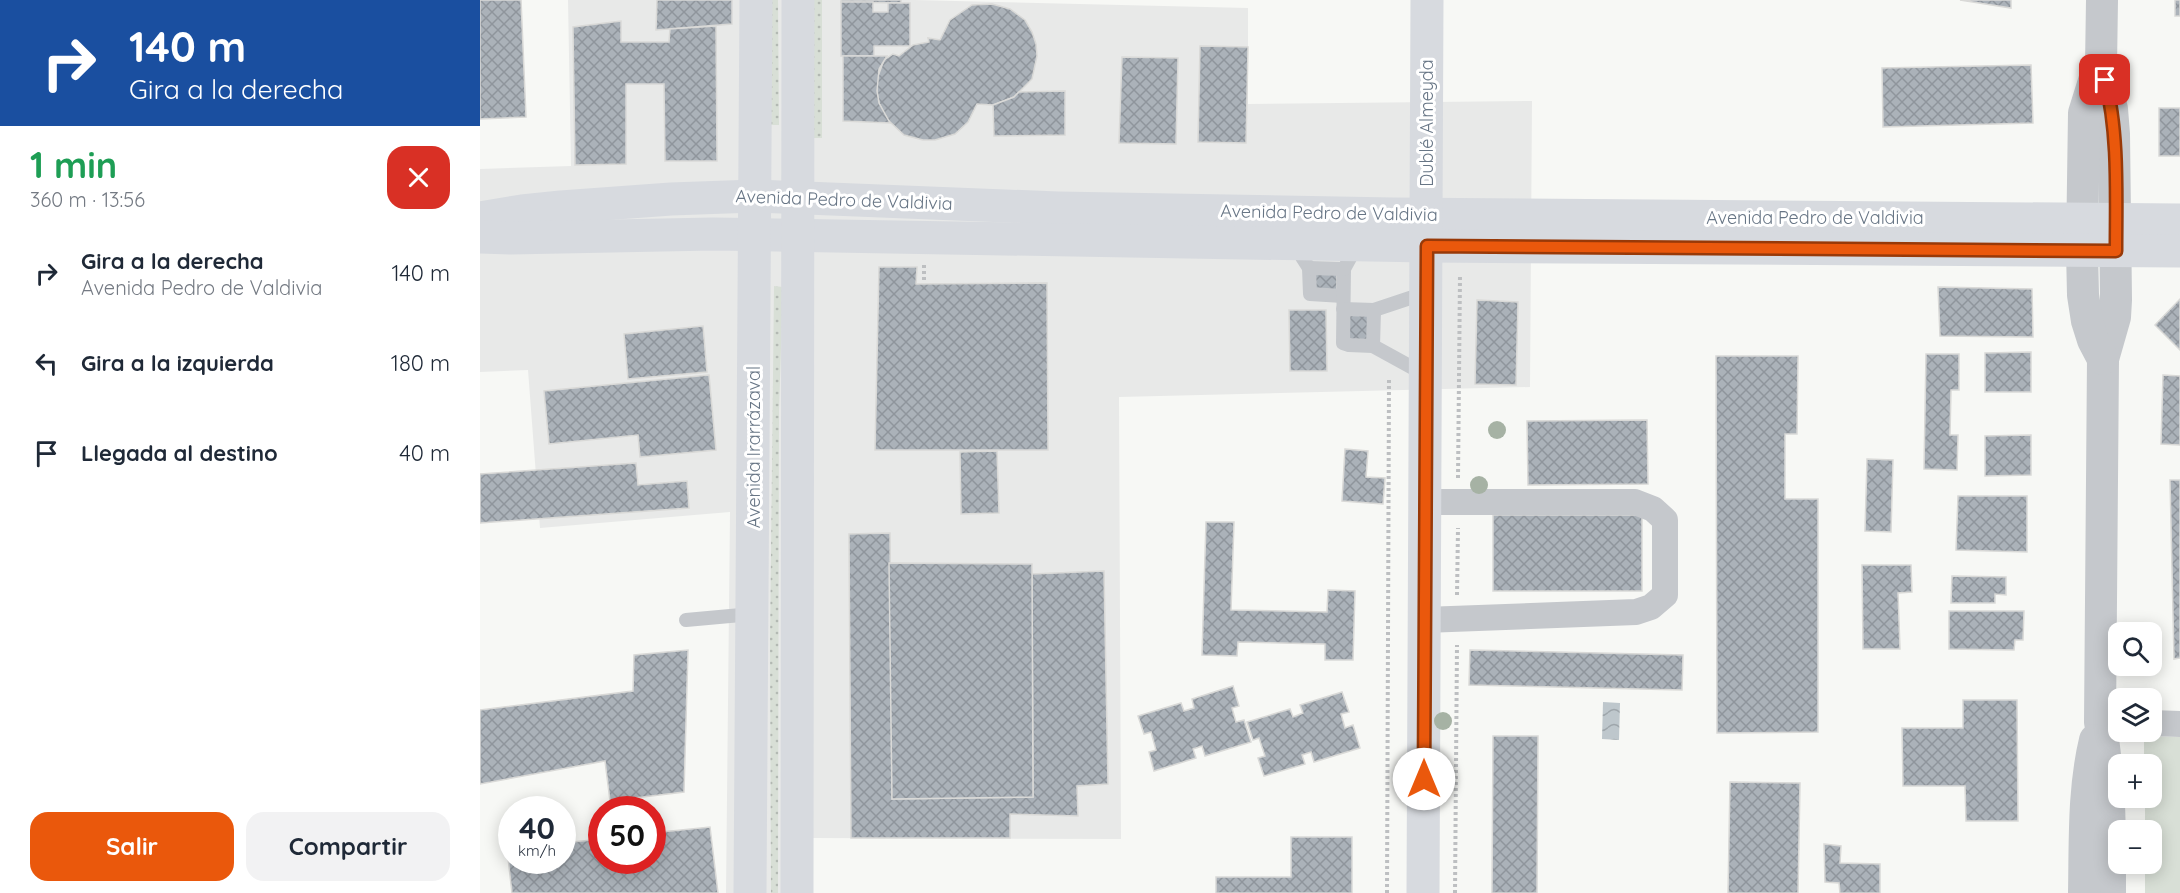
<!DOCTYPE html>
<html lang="es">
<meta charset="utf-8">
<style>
:root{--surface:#fff;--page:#f2f2f3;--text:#1f2937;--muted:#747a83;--accent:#ea580c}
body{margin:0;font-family:Quicksand,sans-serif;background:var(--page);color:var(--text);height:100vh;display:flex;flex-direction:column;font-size:22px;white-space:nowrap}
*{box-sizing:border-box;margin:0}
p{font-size:20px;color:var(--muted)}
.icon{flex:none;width:33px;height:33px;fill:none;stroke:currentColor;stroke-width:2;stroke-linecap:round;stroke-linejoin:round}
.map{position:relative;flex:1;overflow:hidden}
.drawer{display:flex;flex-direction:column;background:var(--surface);width:480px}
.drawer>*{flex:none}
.guide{background:#1a4fa0;color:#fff;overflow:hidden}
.tools{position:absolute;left:1628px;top:622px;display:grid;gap:12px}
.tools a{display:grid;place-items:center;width:54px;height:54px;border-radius:12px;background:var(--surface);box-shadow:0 3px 15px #0003;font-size:30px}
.speed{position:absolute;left:18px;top:796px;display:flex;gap:12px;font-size:30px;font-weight:700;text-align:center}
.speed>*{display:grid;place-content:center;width:78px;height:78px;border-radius:50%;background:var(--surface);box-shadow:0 3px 15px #0003;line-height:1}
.speed small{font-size:15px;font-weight:400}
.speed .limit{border:9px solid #d22;background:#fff;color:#111}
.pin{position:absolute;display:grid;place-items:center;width:51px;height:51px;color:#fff;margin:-26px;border-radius:12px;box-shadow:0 3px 9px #0006}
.me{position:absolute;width:66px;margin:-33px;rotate:0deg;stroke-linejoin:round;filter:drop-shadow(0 0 4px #0008)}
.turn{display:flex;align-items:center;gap:21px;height:126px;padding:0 30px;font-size:27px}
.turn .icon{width:78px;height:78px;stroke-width:2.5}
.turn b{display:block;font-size:42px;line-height:51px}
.round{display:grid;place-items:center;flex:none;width:63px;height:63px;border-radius:18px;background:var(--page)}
.head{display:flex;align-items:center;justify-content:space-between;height:102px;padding:0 30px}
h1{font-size:36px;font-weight:700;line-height:45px;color:#1e9e55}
.action{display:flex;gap:12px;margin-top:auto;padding:12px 30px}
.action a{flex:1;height:69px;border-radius:18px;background:var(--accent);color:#fff;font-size:24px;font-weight:700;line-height:69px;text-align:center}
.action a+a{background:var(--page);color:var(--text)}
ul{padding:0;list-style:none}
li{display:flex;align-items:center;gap:18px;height:90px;padding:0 30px}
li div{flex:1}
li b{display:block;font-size:22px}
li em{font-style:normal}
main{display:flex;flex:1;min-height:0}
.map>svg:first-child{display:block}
</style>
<main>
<section class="drawer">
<div class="guide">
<div class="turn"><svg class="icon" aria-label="right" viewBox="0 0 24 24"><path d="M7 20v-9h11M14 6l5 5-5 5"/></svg><div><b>140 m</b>Gira a la derecha</div></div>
</div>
<div class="head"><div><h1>1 min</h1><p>360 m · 13:56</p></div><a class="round" style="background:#d93025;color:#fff"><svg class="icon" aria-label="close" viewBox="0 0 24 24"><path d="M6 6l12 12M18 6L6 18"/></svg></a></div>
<ul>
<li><svg class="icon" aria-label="right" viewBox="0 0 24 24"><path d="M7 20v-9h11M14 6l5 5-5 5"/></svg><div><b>Gira a la derecha</b><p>Avenida Pedro de Valdivia</p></div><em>140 m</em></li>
<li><svg class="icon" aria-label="left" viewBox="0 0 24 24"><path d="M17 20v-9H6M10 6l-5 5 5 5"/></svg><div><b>Gira a la izquierda</b></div><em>180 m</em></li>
<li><svg class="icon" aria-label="arrive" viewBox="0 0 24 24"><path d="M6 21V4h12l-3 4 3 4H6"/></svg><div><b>Llegada al destino</b></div><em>40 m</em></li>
</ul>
<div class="action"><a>Salir</a><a>Compartir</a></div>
</section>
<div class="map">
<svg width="1700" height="893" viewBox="0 0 1700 893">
<defs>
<pattern id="grass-dots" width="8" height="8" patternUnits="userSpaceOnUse" patternTransform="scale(1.5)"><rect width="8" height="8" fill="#d8dfd6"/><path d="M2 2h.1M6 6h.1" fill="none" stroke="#b3b9b3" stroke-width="1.8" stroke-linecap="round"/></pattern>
<pattern id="water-waves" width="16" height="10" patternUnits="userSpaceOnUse" patternTransform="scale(1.5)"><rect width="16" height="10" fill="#bec7cc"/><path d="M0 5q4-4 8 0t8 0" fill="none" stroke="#9ea6ab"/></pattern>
<pattern id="building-cross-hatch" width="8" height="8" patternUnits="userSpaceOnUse" patternTransform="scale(1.5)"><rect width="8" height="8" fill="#abb2b9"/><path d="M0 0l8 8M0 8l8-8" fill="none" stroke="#8f959c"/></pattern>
</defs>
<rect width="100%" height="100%" fill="#f7f8f5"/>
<!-- built -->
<path fill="#e8e9e8" d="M88 0H434L768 8V104L1052 101 1050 387 639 397 641 839 331 838 330 893H246L250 512 60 528 48 370 0 372V169L91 166Z"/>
<!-- grass -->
<g fill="url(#grass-dots)">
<path d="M292 0H298L299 125H291Z"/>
<rect x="331" y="0" width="11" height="138"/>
<path d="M294 286 303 287 299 410 298 893H291L290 643Z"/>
</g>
<!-- park -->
<path fill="#d8dfd6" d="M1664 736 1700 737V893H1665V864H1671V831H1665V798H1671V765H1664Z"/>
<!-- water -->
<path fill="url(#water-waves)" d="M1123 702 1140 703 1139 740 1122 739Z"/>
<!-- building -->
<g fill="url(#building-cross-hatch)" stroke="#d9d9d7" stroke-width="1.5">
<path d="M0 0H41L46 117 0 119Z"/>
<path d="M177 0H252V24L176 30Z"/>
<path d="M361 0H421V3L361 2Z"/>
<path d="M1480 0H1531V8Z"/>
<rect x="1695" y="0" width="5" height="16"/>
<path d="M361 2H393V12H408V3H430V46H394V56H361Z"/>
<path d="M512 4 530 9 545 20 552 32 556 44 557 56 552 79 534 97 513 105 497 104 488 122 475 134 455 140H443L424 135 407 119 399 103 397 91V79L404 60 413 54 419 56 433 45 449 42 448 38 460 40 470 20 492 5Z"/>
<path d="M141 21V42H189L190 29 236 26 237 161H185L184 84H146V164L95 165 93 27Z"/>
<path d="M720 46 768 47 766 143 718 142Z"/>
<path d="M363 56H407L399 69 397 91 399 103 410 123 363 121Z"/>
<path d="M642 57 698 58 696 144 639 143Z"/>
<path d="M1551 65 1553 123 1403 127 1402 68Z"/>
<path d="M585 91V135L514 136 513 105 534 97 539 92Z"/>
<rect x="1679" y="108" width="21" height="48"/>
<path d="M399 267H437L436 284 567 283 568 450H395Z"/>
<path d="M832 270H857V292L832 293Z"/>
<path d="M1458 287 1552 289 1553 337 1460 336Z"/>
<path d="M1700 299V350L1675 325Z"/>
<path d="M997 300 1038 302 1036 385 995 384Z"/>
<path d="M809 310H846L847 371H810Z"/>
<path d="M867 311H892L891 342 866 341Z"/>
<path d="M223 326 227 372 148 379 144 334Z"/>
<path d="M1551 352V392H1505V353Z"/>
<path d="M1446 354H1479V390H1471L1470 435H1478L1477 470 1444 469Z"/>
<path d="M1236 356H1318L1317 434H1305V499H1338V732L1237 733Z"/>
<path d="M229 375 236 450 160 457 158 435 69 444 64 391Z"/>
<path d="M1683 375 1700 376V445L1681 444Z"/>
<path d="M1167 420 1168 484 1048 485 1047 421Z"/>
<path d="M1551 435V475L1505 476V436Z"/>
<path d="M865 449 888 451 886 477 905 478 903 504 862 501Z"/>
<path d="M517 451 519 513 481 514 480 452Z"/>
<path d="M1387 459 1413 460 1411 532 1385 531Z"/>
<path d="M156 463 158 485 207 481 209 508 0 523V474Z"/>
<path d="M1690 480H1700V658L1694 659Z"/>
<path d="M1478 496H1547V552L1476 550Z"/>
<rect x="1013" y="515" width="149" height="76"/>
<path d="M726 522H754L751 610 847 612 848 590 875 591 873 660H845V644L758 642 757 656 722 655Z"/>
<path d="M410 533 412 799 553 797 552 574 624 571 628 784 597 786 598 816 530 814V838H371L369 534Z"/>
<path d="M409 563 552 564 553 797 412 799Z"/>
<path d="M1382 565H1431L1432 592 1418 593 1420 649H1383Z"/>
<path d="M1472 576 1526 577V595L1515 594V603H1471Z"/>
<path d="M1469 611H1544L1543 640H1535L1534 650 1469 649Z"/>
<path d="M208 650 204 792 130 801 125 761 0 784V710L153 691 154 655Z"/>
<path d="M990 650 1203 655 1202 690 989 685Z"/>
<path d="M753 686 759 706 752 708 756 722 764 720 771 742 725 756 722 746 713 749 716 758 674 771 669 752 676 750 671 732 664 734 658 716 701 703 704 711 714 708 712 699Z"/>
<path d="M862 692 869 712 861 714 865 728 873 725 880 748 834 762 831 752 822 755 825 764 784 776 778 758 785 756 779 738 773 740 767 722 810 709 813 717 823 713 820 705Z"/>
<path d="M1483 700H1537L1538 821H1486L1485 786H1423L1422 728H1483Z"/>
<path d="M1013 736H1058L1057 893H1012Z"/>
<path d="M1250 782 1320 783 1318 893H1248Z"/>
<path d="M230 827 238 893H32L27 849 32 848V861H82V843L122 839V861H172V833Z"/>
<path d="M811 837H872V893H736V877H811Z"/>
<path d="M1344 844 1361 846 1360 863 1400 864V893H1360L1359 883 1345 882Z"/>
</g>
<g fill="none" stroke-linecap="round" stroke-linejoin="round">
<!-- path -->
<g stroke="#bdbfc1" stroke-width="4" stroke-dasharray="3 3" stroke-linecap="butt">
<path d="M444 265V283"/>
<path d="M978 478 980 276"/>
<path d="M977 595 978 528"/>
<path d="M907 893 909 378"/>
<path d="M975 893 977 645"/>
</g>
<!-- service -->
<g stroke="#c5c8cc" stroke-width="14">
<path d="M822 245V257L829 268 830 294 863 296"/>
<path d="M876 247 864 269 863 343 869 345 893 346 944 374"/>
<path d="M829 268 864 269"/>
<path d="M863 309 894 310 945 293"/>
<path d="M893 346 894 310"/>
<path d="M206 620 272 614"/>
</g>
<!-- minor -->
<g stroke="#c5c8cc" stroke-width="26">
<path d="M944 620 1156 612 1171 607 1185 595V520L1173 509 1155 502H945"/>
<path d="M1671 723 1700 724"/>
</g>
<!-- tertiary -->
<g stroke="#c5c8cc" stroke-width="32">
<path d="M1622 0 1621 66 1632 109 1634 134 1636 300 1635 317 1623 359 1620 722C1631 779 1630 835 1630 893"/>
<path d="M1621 66 1614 81 1604 113 1602 250 1603 295 1607 321 1613 340 1623 359"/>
<path d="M1604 893C1605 842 1603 790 1615 740"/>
</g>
<!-- secondary -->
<g stroke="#d7dadf" stroke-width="33">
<path d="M0 218 42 211 81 207 191 199 275 196 578 208 913 214 1700 220"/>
<path d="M0 237 31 238 233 234 947 246 1700 251"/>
<path d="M943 893 947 0"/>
</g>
<!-- primary -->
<g stroke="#d7dadf" stroke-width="33">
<path d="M270 893 276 0"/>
<path d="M317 893 318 0"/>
</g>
</g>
<!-- trees -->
<g fill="#a6b2a4">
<circle cx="1017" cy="430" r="9"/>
<circle cx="999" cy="485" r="9"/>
<circle cx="963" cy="721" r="9"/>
</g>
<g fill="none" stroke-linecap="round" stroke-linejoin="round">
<defs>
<path id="route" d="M944 779 947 246 1636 251C1636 197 1639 132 1625 80"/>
</defs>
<!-- route casing -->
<use href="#route" stroke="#983908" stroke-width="15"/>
<!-- route -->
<use href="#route" stroke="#ea580c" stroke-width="10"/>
</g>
<g text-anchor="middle" stroke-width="6" stroke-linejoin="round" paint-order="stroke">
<!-- street labels -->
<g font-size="18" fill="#677585" stroke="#fff">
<text transform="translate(947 123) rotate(-90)" y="6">Dublé Almeyda</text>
<text transform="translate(364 200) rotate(2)" y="6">Avenida Pedro de Valdivia</text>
<text transform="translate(849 213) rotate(1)" y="6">Avenida Pedro de Valdivia</text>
<text x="1335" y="224">Avenida Pedro de Valdivia</text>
<text transform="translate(274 447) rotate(-90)" y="6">Avenida Irarrázaval</text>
</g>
</g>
</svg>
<div class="tools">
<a><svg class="icon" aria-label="search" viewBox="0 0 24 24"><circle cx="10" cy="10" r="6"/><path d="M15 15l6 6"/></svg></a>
<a><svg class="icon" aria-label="layers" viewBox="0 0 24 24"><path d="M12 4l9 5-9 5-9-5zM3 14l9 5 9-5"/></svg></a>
<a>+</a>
<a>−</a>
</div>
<div class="speed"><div>40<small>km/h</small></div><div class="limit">50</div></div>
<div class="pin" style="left:1625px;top:80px;background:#d93025"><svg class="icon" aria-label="arrive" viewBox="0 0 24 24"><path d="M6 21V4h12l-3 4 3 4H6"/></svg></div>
<svg class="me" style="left:944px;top:779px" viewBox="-20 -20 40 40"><circle r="19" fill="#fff"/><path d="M0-13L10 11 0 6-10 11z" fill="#ea580c"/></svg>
</div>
</main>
